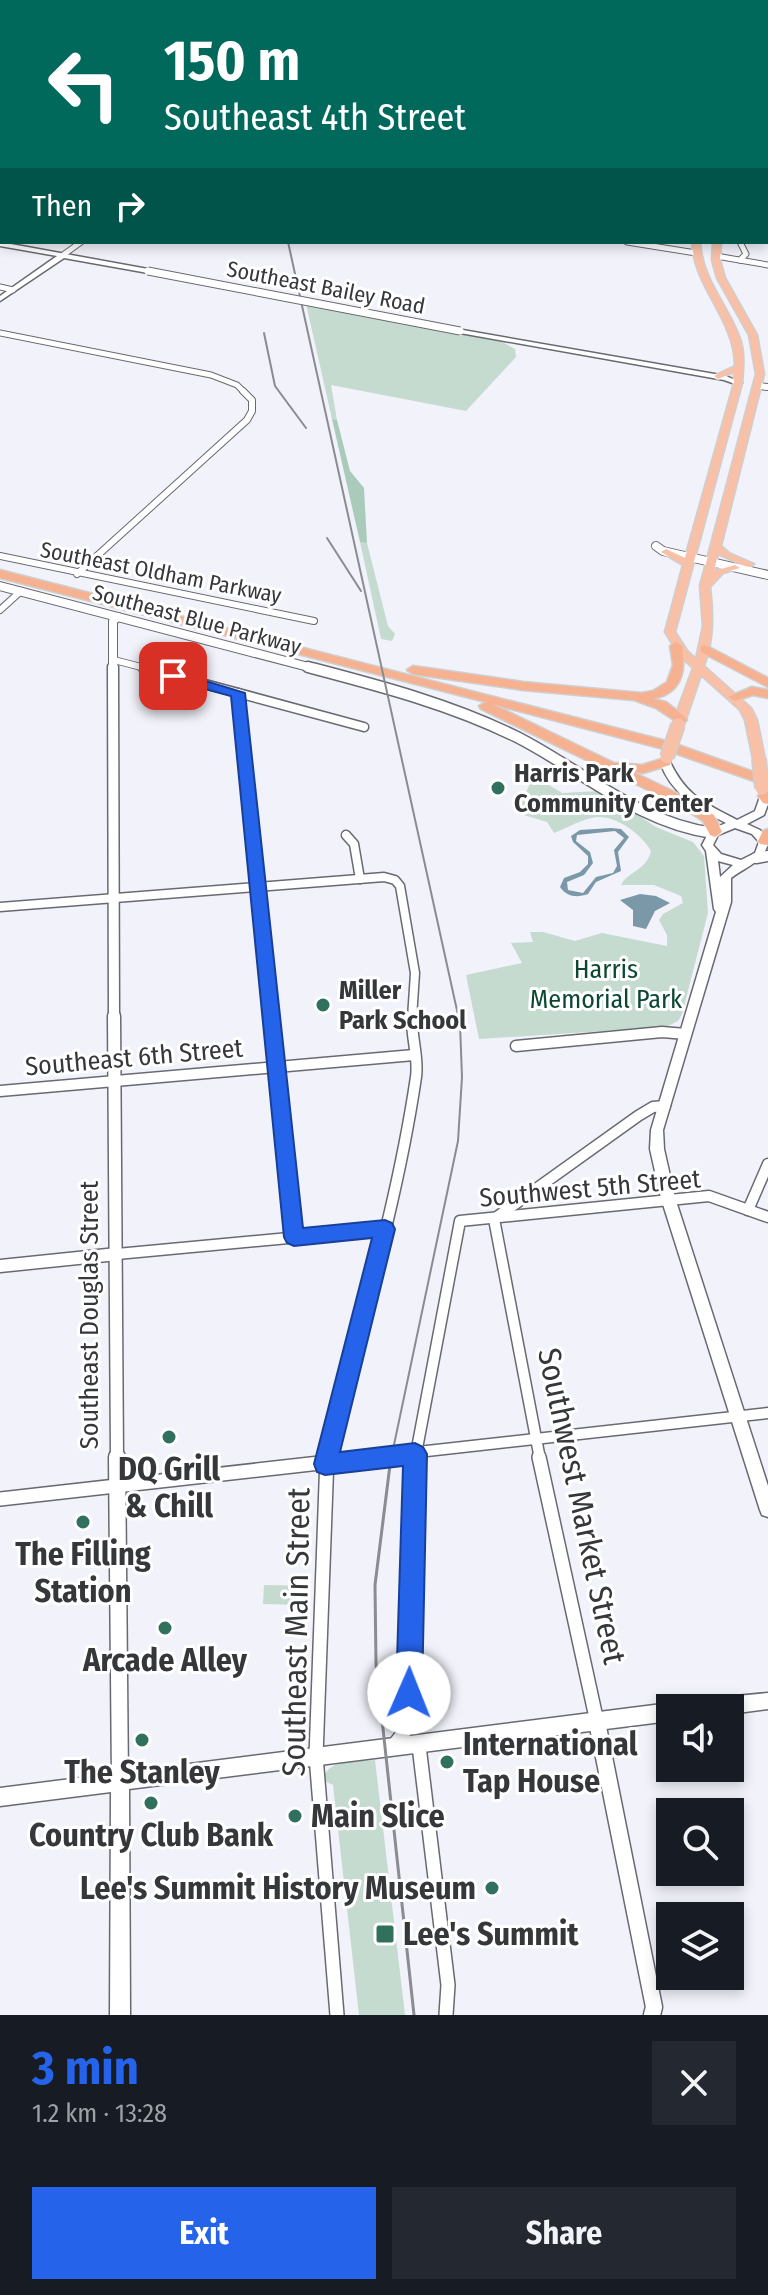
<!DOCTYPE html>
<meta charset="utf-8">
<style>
:root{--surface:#171b24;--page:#242831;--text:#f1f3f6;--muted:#9ea1a6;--accent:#2563eb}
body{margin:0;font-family:"Fira Sans Condensed",sans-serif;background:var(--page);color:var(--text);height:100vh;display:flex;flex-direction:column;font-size:30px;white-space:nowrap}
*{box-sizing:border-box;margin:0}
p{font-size:26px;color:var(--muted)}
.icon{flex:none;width:44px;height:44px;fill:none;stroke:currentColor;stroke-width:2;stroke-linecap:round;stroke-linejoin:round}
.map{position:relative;height:2015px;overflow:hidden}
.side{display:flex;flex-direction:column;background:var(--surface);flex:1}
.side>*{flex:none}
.guide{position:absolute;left:0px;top:0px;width:768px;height:244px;box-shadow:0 4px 12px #0003;background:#00695c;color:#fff;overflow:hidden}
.fabs{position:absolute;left:656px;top:1694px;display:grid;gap:16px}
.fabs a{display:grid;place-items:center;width:88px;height:88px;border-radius:0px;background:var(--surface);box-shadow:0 4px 12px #0003;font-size:40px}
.pin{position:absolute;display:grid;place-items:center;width:68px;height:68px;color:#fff;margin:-34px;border-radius:16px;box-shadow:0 4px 12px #0006}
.me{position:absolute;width:88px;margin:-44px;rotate:1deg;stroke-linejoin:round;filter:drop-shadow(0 0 6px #0008)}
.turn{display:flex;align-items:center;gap:28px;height:168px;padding:0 32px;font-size:36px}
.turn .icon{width:104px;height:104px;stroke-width:2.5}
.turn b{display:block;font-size:56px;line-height:68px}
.then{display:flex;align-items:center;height:76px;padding:0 32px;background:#0003;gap:16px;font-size:30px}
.round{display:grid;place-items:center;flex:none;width:84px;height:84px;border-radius:0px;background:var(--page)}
.summary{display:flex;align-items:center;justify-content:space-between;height:136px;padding:0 32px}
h1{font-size:48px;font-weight:700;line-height:60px;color:var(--accent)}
.button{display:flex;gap:16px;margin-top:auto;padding:16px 32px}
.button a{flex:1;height:92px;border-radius:0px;background:var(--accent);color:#fff;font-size:32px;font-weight:700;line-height:92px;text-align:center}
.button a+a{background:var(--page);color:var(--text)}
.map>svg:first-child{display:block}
</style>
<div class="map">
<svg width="768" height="2015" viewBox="0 0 768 2015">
<rect width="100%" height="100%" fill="#f1f2fa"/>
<!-- green -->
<g fill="#c6dbd0">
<path d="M306 304 502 342 515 349 516 357 466 411 331 385 337 420 332 419Z"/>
<path d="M360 542 367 543 388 626 395 634 392 641 381 639Z"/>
<path d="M532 779 539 785 544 782 562 793 600 791 656 827 693 842 704 856 708 913 682 1014 678 1021 666 1027 479 1039 466 975 522 963 511 943 533 942 530 932H543L575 941 602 933 667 946V935L659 920 663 914 683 903 681 896 654 885H621C627 872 647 870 651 851 642 835 618 816 597 817 584 818 567 828 554 833L547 822 517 813Z"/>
<path d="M264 1585 307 1586 306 1605 263 1604Z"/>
<path d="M375 1760 405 2015H359L333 1785 323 1780C327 1758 357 1762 375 1760Z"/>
</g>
<!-- forest -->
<path fill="#aacaba" d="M332 419 337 420 350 471 364 488 367 543 360 542Z"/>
<!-- water -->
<g fill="#7b98a8" fill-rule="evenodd">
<path d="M611 828 621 829 629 837 618 852 621 871 596 882 588 894C577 898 567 897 560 887L564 878 580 872 588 864V856L573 842 571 836 580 830ZM615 831 624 838 614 850 617 866 613 873 596 877 583 893 568 890 567 882 584 875 593 863 590 852 576 841 577 835Z"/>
<path d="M640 894 656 896 670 903 655 911 646 929 633 926V910L620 900Z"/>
</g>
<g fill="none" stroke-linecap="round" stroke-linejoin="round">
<defs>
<path id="minor-far5" d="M383 2 387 0"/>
<g id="minor-far4">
<path d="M766 190 768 187"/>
<path d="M627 242 696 253"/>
<path d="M740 242 746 254 740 260"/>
<path d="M63 255 81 242"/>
<path d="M716 256 768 265"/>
<path d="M0 287 13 290"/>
<path d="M0 333 211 375 237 385 245 393"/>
</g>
<g id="minor-far3">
<path d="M0 556 314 621"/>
<path d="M77 574 247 420 252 411V400L243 391"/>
<path d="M0 610 21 591"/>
<path d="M114 660 149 669"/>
</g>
<g id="minor-far2">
<path d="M142 667 364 727"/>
<path d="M238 693 272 1018"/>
<path d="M346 835 354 844 360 879"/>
<path d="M0 907 384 877 395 880 400 886 415 973 412 1018"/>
</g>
<g id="minor-far1">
<path d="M271 1016 294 1237"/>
<path d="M516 1046 662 1032 686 1034"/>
<path d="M0 1091 414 1055"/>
<path d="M748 1210 768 1164"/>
<path d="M117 1254 385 1229"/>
<path d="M326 1459C358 1333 397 1206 416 1077 419 1058 411 1037 412 1016"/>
<path d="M355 1459 768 1413"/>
<path d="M415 1459 460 1221 709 1196 768 1217"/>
<path d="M540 1459 494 1219 638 1116 653 1107 665 1106"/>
</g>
<g id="minor">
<path d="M327 1457 316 1756 337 2015"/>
<path d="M539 1457 597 1722"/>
<path d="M0 1499 373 1457"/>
<path d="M395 1744 408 1727 415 1457"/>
<path d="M419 1746 448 1985 446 2015"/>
</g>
<path id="tertiary-far4" d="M758 386 768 387"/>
<g id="tertiary-far3">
<path d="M656 546 663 551 768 575"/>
<path d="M0 586 316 669"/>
<path d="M113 669V621L118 617"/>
</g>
<g id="tertiary-far2">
<path d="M113 667 114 1018"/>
<path d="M308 667C380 686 450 704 517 737 582 770 638 823 713 833"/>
<path d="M756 858 768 856"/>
</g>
<g id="tertiary-far1">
<path d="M114 1016 117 1459"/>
<path d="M0 1266 117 1254"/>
</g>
<g id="tertiary">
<path d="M117 1457 120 1781"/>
<path d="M597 1722 654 2007 652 2015"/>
</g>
<g id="secondary">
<path d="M0 242 148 269 151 271 148 273 64 258 0 301V296L57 256 0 246Z"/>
<path d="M457 329 726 376 742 383 738 385 724 380 460 333H457Z"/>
<path d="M665 759 669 760C686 796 703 802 737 820L755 811 761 794 768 793V804L764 815 747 824 760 830 768 839C768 860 747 866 731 878V902L663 1130 664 1149 675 1198 768 1486V1517L762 1515 760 1510 661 1198 650 1149 651 1130 716 912 714 909 706 851 702 845 710 830 726 823C697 808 671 794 660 762ZM735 828 752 834 759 842 755 853 741 860 721 854 713 845 718 835ZM718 861 733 865 720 877Z"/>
<path d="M768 1693V1709L730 1714V1708H695L698 1702 704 1699Z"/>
<path d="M670 1703 677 1708H670V1721L129 1789 130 2015H110L111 1792 0 1806V1788Z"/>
</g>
<g id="trunk">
<path d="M766 136H768L766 142Z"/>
<path d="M766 158H768L766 164Z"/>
<path d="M692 242H700C702 280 728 305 740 339 745 353 743 369 742 383L675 632 688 652 696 659 703 626 700 586 756 374 749 335 717 278 712 260 713 242H721L720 260 725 278 757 335 764 374 721 546 729 553 754 564 749 567 745 566 718 554 714 571 735 565 740 568 723 573 710 587C713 615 714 639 704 666L751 708 757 720 765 759 759 763 753 759 745 720 740 710 701 675 684 725 678 728 672 725 693 668 680 656 665 632 683 565 661 552 666 549 685 558 734 383V372L718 379 714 376 735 366C735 319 694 288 692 242Z"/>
</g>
<g id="motorway">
<path d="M0 570 670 742 768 777V786L660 748 492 704 614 763 642 765 665 758 670 759V765L643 773 633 772 689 799 714 815 722 832 715 837 710 835 703 821 679 805 481 709 479 706 486 702 0 578Z"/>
<path d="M676 642 682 646C686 672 682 693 653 699L666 702 685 717 687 720 680 724 656 708 634 700 523 690 413 674 407 670 413 666 523 682 641 693 653 691 667 682 673 665 670 646Z"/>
<path d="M705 645 768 678V687L701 652V646Z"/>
<path d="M752 687 768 690V698L753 695 735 701 728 697Z"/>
<path d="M768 792V804L763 803 758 796 760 793Z"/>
<path d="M768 829V845L760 844 758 841 763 831Z"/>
</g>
</defs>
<!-- minor-far5 casing -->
<use href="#minor-far5" stroke="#696a71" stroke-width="5"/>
<!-- minor-far4 casing -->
<use href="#minor-far4" stroke="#696a71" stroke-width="7"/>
<!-- minor-far3 casing -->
<use href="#minor-far3" stroke="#696a71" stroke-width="8"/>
<!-- minor-far2 casing -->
<use href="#minor-far2" stroke="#696a71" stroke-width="11"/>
<!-- minor-far1 casing -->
<use href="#minor-far1" stroke="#696a71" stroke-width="13"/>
<!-- minor casing -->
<use href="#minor" stroke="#696a71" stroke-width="16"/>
<!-- tertiary-far4 casing -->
<use href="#tertiary-far4" stroke="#696a71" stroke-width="8"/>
<!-- tertiary-far3 casing -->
<use href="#tertiary-far3" stroke="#696a71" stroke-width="10"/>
<!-- tertiary-far2 casing -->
<use href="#tertiary-far2" stroke="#696a71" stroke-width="13"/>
<!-- tertiary-far1 casing -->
<use href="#tertiary-far1" stroke="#696a71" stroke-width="15"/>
<!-- tertiary casing -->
<use href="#tertiary" stroke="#696a71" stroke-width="19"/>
<!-- secondary casing -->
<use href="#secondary" stroke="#696a71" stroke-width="3"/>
<!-- trunk casing -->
<use href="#trunk" stroke="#cfcfd0" stroke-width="3"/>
<!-- motorway casing -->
<use href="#motorway" stroke="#cfcfd0" stroke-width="3"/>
<!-- minor-far5 -->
<use href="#minor-far5" stroke="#fff" stroke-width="4"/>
<!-- minor-far4 -->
<use href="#minor-far4" stroke="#fff" stroke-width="5"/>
<!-- minor-far3 -->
<use href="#minor-far3" stroke="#fff" stroke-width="6"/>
<!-- minor-far2 -->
<use href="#minor-far2" stroke="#fff" stroke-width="8"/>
<!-- minor-far1 -->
<use href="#minor-far1" stroke="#fff" stroke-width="10"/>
<!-- minor -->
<use href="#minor" stroke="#fff" stroke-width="13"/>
<!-- tertiary-far4 -->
<use href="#tertiary-far4" stroke="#fff" stroke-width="6"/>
<!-- tertiary-far3 -->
<use href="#tertiary-far3" stroke="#fff" stroke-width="8"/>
<!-- tertiary-far2 -->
<use href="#tertiary-far2" stroke="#fff" stroke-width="10"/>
<!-- tertiary-far1 -->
<use href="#tertiary-far1" stroke="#fff" stroke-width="12"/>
<!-- tertiary -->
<use href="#tertiary" stroke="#fff" stroke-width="16"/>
<!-- secondary -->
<use href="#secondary" fill="#fff" fill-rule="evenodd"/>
<!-- trunk -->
<use href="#trunk" fill="#f8c0a6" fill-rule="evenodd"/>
<!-- motorway -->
<use href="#motorway" fill="#f6b190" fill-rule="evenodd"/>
<!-- rail-far1 -->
<g stroke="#8b8c91" stroke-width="2">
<path d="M288 242 460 1024 462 1077 458 1141 391 1459"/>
<path d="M264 333 275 386 306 428"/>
<path d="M327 538 361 591"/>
</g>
<!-- rail -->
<path stroke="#8b8c91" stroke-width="3" d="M391 1457 375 1585 376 1664 414 2015"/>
<defs>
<path id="secondary-bridge" d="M148 271 460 331"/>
<g id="trunk-bridge">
<path d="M667 757 678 725"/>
<path d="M759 759 762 788"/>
</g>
</defs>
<!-- secondary-bridge casing -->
<use href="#secondary-bridge" stroke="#696a71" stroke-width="9" stroke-linecap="butt"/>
<!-- trunk-bridge casing -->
<use href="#trunk-bridge" stroke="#cfcfd0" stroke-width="16" stroke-linecap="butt"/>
<!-- secondary-bridge -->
<use href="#secondary-bridge" stroke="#fff" stroke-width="7"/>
<!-- trunk-bridge -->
<use href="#trunk-bridge" stroke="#f8c0a6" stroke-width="13"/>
</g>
<!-- route -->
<path fill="#2563eb" stroke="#184099" stroke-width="2" d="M173 671 245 693 303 1228 385 1220 392 1223 395 1229 340 1452 415 1443 423 1447 427 1454 422 1693 418 1702 409 1706 400 1702 396 1693 403 1466 325 1475 317 1472 314 1464 372 1238 294 1246 287 1243 284 1237 231 696 168 679V673Z"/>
<!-- markers -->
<g fill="#31705d" stroke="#fff" stroke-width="3">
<circle cx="498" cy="788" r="8"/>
<circle cx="323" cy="1005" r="8"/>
<circle cx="169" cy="1437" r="8"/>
<circle cx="83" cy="1522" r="8"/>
<circle cx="165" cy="1628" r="8"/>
<circle cx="142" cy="1740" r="8"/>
<circle cx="447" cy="1762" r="8"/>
<circle cx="151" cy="1803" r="8"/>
<circle cx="295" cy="1816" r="8"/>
<circle cx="492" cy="1888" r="8"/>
<rect x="375" y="1924" width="20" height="20" rx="4"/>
</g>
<g text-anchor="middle" stroke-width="6" stroke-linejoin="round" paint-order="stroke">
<!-- far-street labels -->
<g font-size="22" fill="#36373a" stroke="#fff">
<text transform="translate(326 287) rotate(11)" y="8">Southeast Bailey Road</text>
<text transform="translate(161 572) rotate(11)" y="8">Southeast Oldham Parkway</text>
<text transform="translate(197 619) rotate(15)" y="8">Southeast Blue Parkway</text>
</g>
<!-- poi labels -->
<g font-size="26" font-weight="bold" fill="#36373a" stroke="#fff" text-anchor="start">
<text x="514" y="782">Harris Park<tspan x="514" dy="30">Community Center</tspan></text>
<text x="339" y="999">Miller<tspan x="339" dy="30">Park School</tspan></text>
</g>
<!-- park labels -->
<g font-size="26" fill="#0b4731" stroke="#fff">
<text x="606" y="978">Harris<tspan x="606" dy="30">Memorial Park</tspan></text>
</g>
<!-- street labels -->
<g font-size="26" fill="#36373a" stroke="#fff">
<text transform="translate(134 1057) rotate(-5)" y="9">Southeast 6th Street</text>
<text transform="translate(590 1188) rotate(-5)" y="9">Southwest 5th Street</text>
<text transform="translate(89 1315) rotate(-90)" y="9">Southeast Douglas Street</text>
</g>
<!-- near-poi labels -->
<g font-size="32" font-weight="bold" fill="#36373a" stroke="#fff">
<text x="169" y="1480">DQ Grill<tspan x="169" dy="37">&amp; Chill</tspan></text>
<text x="83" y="1565">The Filling<tspan x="83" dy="37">Station</tspan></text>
<text x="165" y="1671">Arcade Alley</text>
<text x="463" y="1755" text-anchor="start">International<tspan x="463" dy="37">Tap House</tspan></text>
<text x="142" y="1783">The Stanley</text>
<text x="311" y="1827" text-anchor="start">Main Slice</text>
<text x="151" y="1846">Country Club Bank</text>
<text x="476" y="1899" text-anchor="end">Lee's Summit History Museum</text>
<text x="403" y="1945" text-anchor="start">Lee's Summit</text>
</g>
<!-- near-street labels -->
<g font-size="32" fill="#36373a" stroke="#fff">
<text transform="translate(582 1506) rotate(78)" y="11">Southwest Market Street</text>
<text transform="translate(296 1632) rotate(-89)" y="11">Southeast Main Street</text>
</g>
</g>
</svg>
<div class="fabs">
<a><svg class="icon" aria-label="sound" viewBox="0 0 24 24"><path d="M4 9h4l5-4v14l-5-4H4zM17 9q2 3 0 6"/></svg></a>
<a><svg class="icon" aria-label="search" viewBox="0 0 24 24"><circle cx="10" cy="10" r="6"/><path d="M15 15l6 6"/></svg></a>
<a><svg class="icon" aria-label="layers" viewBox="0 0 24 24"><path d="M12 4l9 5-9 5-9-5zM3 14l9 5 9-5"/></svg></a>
</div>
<div class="pin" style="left:173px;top:676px;background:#d93025"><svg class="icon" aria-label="arrive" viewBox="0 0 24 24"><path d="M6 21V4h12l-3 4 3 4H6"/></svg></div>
<svg class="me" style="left:409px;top:1693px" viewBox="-20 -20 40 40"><circle r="19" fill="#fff"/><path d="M0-13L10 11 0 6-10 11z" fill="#2563eb"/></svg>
<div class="guide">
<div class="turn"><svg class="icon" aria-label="left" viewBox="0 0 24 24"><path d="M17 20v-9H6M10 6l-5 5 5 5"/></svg><div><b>150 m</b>Southeast 4th Street</div></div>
<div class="then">Then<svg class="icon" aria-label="right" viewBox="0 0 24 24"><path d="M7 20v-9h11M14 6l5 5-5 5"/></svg></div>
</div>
</div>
<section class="side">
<div class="summary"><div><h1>3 min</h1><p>1.2 km · 13:28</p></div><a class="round"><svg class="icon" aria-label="close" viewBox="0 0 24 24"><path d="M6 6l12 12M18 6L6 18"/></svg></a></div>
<div class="button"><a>Exit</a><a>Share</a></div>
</section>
